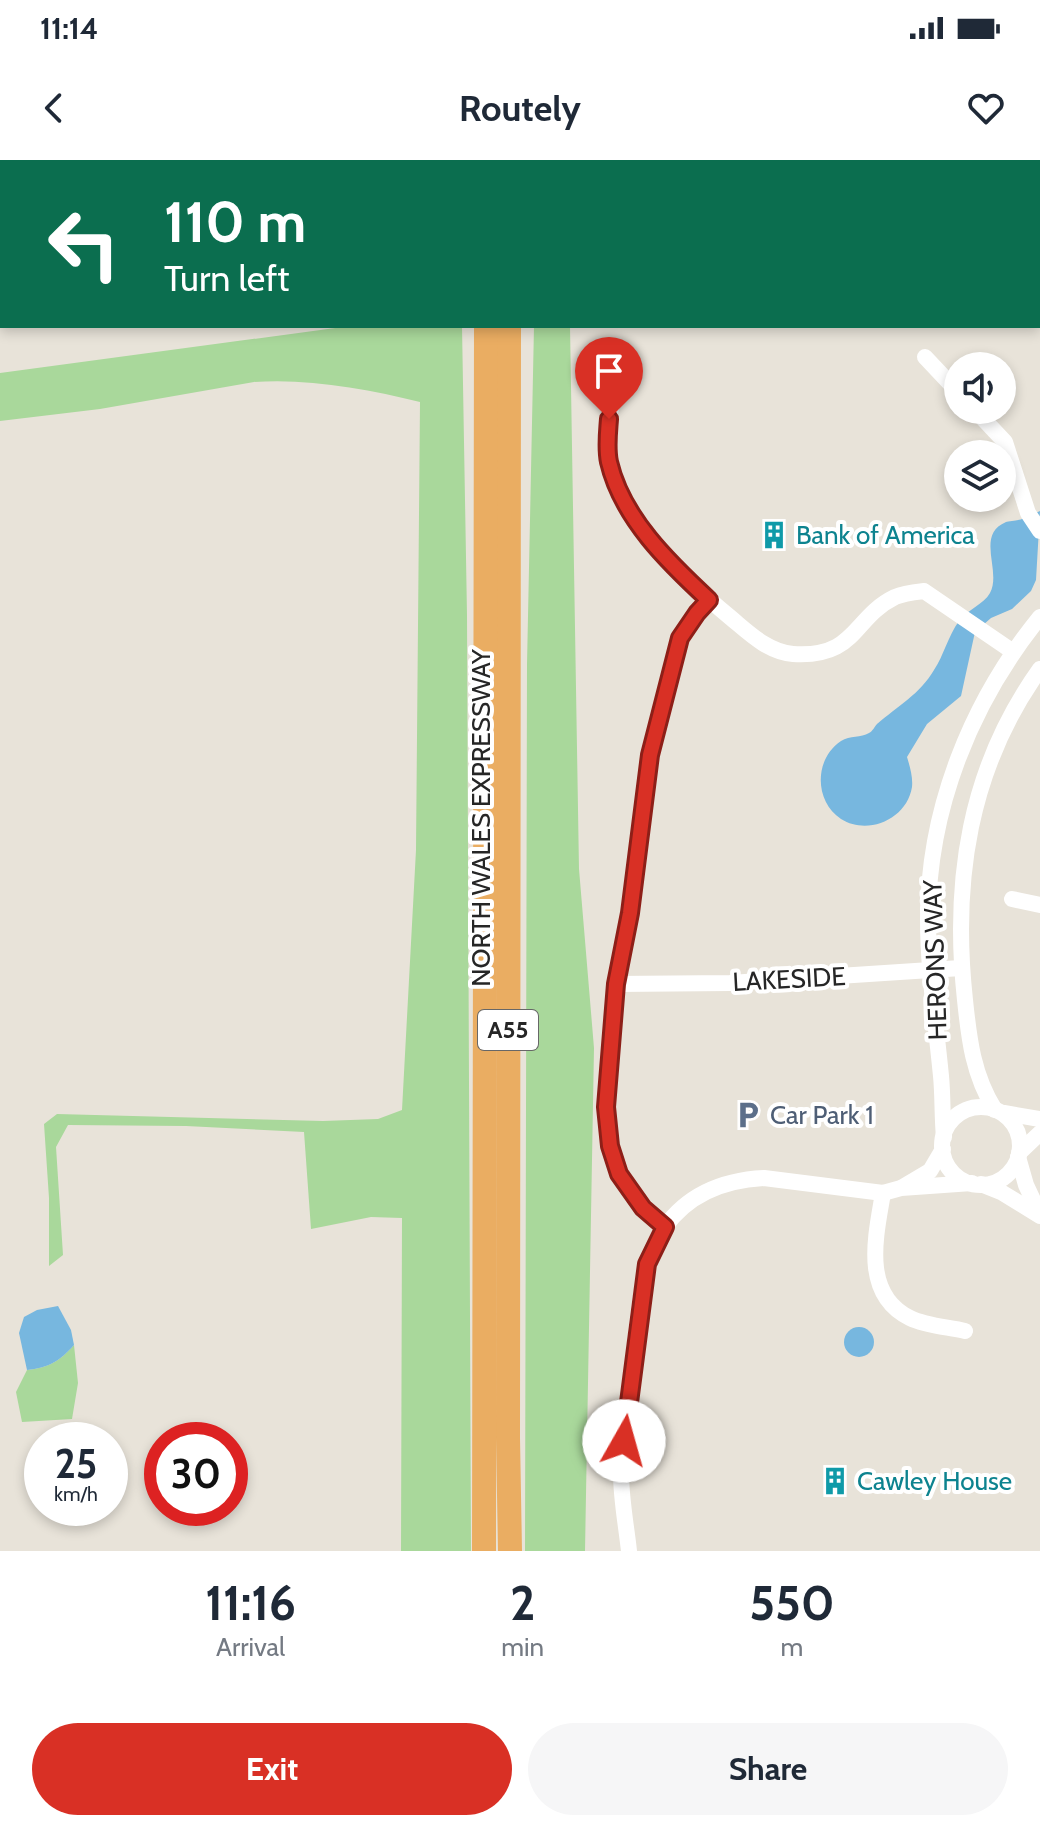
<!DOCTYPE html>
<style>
:root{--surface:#fff;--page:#f6f6f7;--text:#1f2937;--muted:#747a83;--accent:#d93025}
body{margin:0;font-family:Cabin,sans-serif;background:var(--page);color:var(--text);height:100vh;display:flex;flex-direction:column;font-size:30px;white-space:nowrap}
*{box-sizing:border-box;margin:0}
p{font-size:26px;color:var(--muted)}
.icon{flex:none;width:44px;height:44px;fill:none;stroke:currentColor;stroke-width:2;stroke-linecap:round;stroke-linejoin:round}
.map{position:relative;height:1391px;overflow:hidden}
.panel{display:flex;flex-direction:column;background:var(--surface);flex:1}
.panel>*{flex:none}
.banner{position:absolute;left:0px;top:0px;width:1040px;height:168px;box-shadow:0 4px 12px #0003;background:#0b6e4f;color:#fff;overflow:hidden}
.buttons{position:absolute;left:944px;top:192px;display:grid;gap:16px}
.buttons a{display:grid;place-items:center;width:72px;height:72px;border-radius:50%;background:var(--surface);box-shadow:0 4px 12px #0003;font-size:40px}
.speed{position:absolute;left:24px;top:1262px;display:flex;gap:16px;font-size:40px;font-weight:700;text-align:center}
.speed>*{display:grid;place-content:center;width:104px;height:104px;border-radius:50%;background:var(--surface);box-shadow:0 4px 12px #0003;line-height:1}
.speed small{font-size:20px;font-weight:400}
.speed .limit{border:12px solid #d22;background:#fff;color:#111}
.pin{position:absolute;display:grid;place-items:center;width:68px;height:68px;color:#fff;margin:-82px -34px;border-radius:50% 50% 50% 0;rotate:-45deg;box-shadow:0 0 8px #0007}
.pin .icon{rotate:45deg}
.me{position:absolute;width:88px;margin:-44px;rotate:7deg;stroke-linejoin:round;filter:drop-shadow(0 0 6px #0008)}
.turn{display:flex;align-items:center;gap:28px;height:168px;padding:0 32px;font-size:36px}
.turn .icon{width:104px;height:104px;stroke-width:2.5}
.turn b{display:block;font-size:56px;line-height:68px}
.eta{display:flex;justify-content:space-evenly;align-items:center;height:136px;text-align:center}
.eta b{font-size:48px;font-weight:700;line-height:56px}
.button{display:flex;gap:16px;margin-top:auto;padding:16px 32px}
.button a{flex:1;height:92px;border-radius:48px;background:var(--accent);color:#fff;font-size:32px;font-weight:700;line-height:92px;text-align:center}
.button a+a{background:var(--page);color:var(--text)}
.status{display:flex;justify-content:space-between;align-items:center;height:56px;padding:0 40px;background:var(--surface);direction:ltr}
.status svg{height:22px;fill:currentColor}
header{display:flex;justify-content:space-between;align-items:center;height:104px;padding:0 32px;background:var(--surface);font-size:36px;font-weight:700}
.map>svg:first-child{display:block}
</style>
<div class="status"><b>11:14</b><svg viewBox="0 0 49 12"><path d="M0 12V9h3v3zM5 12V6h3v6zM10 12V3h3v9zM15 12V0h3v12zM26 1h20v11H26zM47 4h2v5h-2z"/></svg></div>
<header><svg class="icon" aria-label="back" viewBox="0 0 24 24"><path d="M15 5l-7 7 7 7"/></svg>Routely<svg class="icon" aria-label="heart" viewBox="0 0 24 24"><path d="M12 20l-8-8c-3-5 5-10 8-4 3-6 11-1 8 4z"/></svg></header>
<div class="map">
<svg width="1040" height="1391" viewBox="0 0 1040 1391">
<rect width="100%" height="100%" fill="#e8e3d9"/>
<!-- green -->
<g fill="#a9d89b">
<path d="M350 166H462L467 455 471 1391H401L402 1058 371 1057 311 1069 304 972 186 966 68 965 56 987 63 1095 49 1106V1038L44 964 57 954 323 961 378 959 402 950 416 690 420 242C368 229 307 218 254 222L100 249 0 261V213Z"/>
<path d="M534 166H570L579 709 594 888 585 1391H525L527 505Z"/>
<path d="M74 1185 78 1223 72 1259 22 1262 16 1232 27 1210C48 1208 60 1201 74 1185Z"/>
</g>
<!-- water -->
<g fill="#77b7df">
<path d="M1040 351 1036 420 1031 431 1012 449 991 458 975 472 961 536 927 564 907 597C910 607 913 617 912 627 907 659 868 676 841 659 814 641 814 599 841 581 850 575 861 578 869 573 873 571 874 567 877 564 898 546 920 534 934 510 944 495 948 476 959 461 967 450 984 444 990 433 1002 411 975 375 1006 362 1008 361 1016 361 1018 360 1025 359 1033 354 1040 351Z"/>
<path d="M58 1146 71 1170 74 1185C60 1201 48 1208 27 1210L19 1173 24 1157 37 1150Z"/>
<circle cx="859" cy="1182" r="15"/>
</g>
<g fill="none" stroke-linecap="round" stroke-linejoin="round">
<!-- minor -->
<g stroke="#fff" stroke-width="16">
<path d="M925 197 958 232"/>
<path d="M624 212C611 239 603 272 609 301 622 364 684 419 731 458 749 473 768 492 793 494 857 498 852 458 895 437 904 433 915 432 924 431L1012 491"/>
<path d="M975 250 1005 282 1028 353 1040 371"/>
<path d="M1012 739 1040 745"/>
<path d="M616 824 730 823 961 808"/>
<circle cx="981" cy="986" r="39"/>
<path d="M995 950C973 915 969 879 965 840 952 721 969 608 1040 509"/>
<path d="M1004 953 1040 959"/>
<path d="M944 977C942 957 943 936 941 916 936 864 928 811 928 759 928 649 971 542 1040 457"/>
<path d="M1019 993 1040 973"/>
<path d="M1018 997 1026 1025 1040 1055"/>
<path d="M981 1024 1001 1032 1040 1056"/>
<path d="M903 1027 930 1011 943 989"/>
<path d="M883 1033C876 1075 861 1134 910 1158 926 1166 948 1167 965 1171"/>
<path d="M665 1067 643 1048 619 1014 610 986 606 947 616 824 630 753 647 613 658 559 680 478 697 453 709 440"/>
<path d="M629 1391C626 1363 620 1334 621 1306 621 1282 627 1257 630 1233 636 1185 637 1108 664 1068 688 1034 724 1020 764 1018L883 1033 901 1028 972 1023"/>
</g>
<!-- highway -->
<g stroke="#eaad62" stroke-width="24">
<path d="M469 0V2"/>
<path d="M486 2V0"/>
<path d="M524 2V0"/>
<path d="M509 166 508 1278 510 1391"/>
<path d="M484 1391 486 166"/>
</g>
</g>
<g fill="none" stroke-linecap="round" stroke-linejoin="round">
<defs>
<path id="route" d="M609 259C608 273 606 288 609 302 622 358 669 403 709 440L697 453 680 478 650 595 630 753 616 824 606 947 610 986 619 1014 643 1048 665 1067 647 1104 624 1281"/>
</defs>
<!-- route casing -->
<use href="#route" stroke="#8d1f18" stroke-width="20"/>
<!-- route -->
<use href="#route" stroke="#d93025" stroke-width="14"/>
</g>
<!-- icons -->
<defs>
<symbol id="building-bare" viewBox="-9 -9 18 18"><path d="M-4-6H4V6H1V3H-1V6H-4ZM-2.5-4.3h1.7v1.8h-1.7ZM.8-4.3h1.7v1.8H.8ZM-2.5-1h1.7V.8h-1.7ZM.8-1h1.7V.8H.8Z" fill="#0f9aa8" stroke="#fff" stroke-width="2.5" paint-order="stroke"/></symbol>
<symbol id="parking-bare" viewBox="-9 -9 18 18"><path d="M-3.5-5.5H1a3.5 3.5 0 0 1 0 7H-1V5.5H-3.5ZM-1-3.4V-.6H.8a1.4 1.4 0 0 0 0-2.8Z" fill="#5c6f8a" stroke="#fff" stroke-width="2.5" paint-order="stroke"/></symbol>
</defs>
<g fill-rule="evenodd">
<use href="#building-bare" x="754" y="355" width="40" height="40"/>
<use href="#parking-bare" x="728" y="935" width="40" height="40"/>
<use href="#building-bare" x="815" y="1301" width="40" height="40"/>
</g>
<g text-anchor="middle" stroke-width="8" stroke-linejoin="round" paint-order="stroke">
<!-- shield labels -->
<rect fill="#fff" stroke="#676767" stroke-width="2" x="478" y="850" width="60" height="40" rx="6"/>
<g font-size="24" font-weight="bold" fill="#262626">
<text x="508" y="878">A55</text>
</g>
<!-- culture labels -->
<g font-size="26" fill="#0d838f" stroke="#fff" text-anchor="start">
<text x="796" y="384">Bank of America</text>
<text x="857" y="1330">Cawley House</text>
</g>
<!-- street labels -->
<g font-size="26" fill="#262626" stroke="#fff">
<text transform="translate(481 658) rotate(-90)" y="9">NORTH WALES EXPRESSWAY</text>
<text transform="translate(935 800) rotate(-92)" y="9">HERONS WAY</text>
<text transform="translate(789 819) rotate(-3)" y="9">LAKESIDE</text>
</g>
<!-- service labels -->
<g font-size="26" fill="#4e5e75" stroke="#fff" text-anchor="start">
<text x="770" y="964">Car Park 1</text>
</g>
</g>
</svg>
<div class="buttons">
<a><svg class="icon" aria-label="sound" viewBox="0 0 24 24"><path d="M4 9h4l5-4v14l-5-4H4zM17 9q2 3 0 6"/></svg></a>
<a><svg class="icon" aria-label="layers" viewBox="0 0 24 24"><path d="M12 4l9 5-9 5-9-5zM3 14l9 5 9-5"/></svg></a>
</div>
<div class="speed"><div>25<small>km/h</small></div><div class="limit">30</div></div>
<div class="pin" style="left:609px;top:259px;background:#d93025"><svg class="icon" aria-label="arrive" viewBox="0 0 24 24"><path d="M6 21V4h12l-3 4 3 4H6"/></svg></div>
<svg class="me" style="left:624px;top:1281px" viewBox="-20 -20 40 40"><circle r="19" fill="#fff"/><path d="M0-13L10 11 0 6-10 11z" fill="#d93025"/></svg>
<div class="banner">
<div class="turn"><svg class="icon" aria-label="left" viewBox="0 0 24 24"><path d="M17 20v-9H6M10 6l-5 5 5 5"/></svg><div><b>110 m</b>Turn left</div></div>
</div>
</div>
<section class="panel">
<div class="eta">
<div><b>11:16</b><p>Arrival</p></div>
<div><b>2</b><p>min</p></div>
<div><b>550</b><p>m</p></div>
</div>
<div class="button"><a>Exit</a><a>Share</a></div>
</section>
